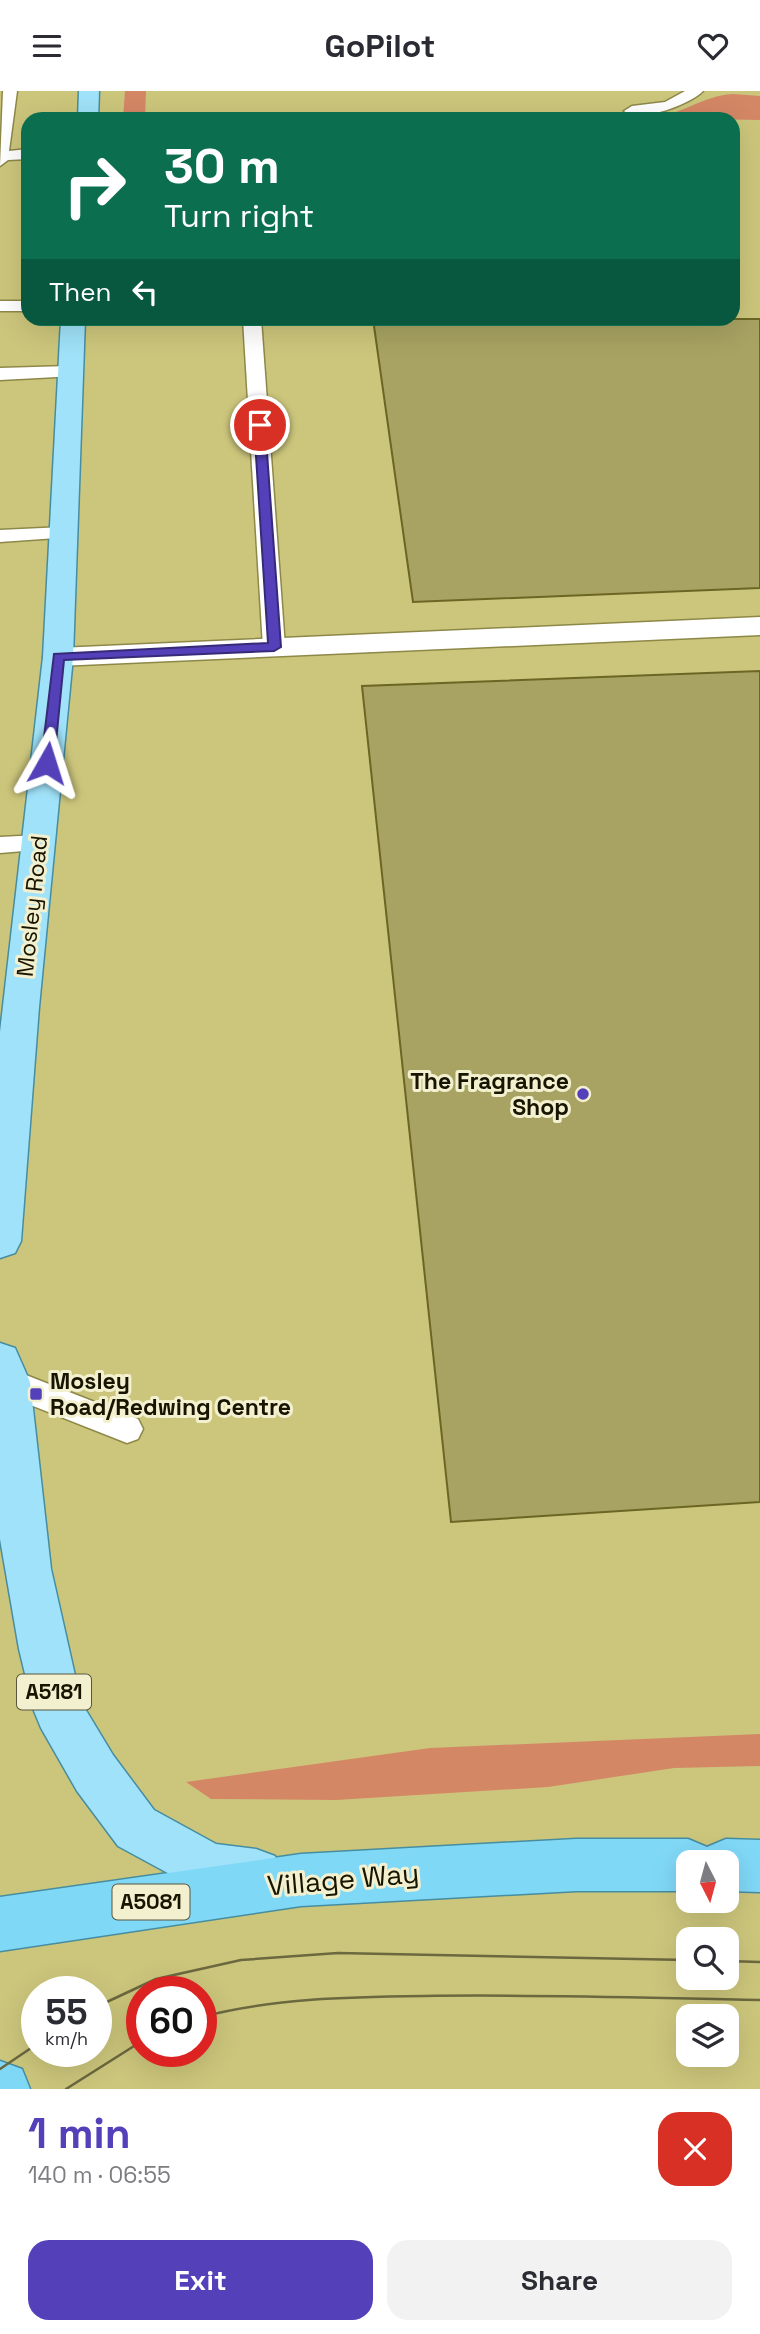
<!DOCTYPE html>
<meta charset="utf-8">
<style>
:root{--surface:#fff;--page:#f2f2f3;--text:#2b2b33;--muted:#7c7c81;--accent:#5441b9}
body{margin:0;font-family:"Space Grotesk",sans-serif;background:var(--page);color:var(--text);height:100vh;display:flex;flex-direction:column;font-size:26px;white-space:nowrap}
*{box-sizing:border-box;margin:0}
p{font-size:23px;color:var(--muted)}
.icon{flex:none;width:38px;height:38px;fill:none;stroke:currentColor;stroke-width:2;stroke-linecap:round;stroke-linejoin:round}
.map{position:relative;height:1998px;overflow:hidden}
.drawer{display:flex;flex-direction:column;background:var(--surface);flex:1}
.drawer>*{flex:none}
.guide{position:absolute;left:21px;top:21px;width:719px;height:214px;border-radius:21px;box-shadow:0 7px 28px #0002;background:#0b6e4f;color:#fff;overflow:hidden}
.needle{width:46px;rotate:174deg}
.buttons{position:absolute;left:676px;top:1759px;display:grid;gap:14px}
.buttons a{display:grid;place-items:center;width:63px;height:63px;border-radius:14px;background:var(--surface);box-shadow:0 7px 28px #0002;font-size:35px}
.speed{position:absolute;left:21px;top:1885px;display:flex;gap:14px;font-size:35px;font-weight:700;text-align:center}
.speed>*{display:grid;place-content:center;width:91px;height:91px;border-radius:50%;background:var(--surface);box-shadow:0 7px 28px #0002;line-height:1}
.speed small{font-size:18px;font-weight:400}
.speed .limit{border:10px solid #d22;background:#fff;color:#111}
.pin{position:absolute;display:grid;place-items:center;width:60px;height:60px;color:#fff;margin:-30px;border:4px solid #fff;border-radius:50%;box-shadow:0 2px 7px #0007}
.me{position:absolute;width:77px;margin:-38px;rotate:6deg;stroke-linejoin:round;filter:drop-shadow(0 0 5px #0008)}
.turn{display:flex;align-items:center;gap:24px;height:147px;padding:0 28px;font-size:32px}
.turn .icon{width:91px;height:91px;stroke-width:2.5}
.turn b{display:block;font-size:49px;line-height:60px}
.then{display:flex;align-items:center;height:66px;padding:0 28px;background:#0003;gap:14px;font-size:26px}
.round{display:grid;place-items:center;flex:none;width:74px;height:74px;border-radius:21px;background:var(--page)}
.summary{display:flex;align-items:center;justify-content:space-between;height:119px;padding:0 28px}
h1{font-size:42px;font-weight:600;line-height:52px;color:var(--accent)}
.action{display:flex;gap:14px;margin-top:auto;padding:14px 28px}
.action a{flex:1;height:80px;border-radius:21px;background:var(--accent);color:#fff;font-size:28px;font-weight:600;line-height:80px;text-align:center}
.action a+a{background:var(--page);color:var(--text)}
header{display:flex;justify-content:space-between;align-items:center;height:91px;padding:0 28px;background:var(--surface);font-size:32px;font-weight:600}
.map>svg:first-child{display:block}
</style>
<header><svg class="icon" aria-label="menu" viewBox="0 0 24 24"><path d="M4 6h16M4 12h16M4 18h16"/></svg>GoPilot<svg class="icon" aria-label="heart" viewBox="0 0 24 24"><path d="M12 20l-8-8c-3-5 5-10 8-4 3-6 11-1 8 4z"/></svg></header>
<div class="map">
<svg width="760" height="1998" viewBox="0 0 760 1998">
<rect width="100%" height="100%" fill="#d6d18e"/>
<!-- built -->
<path fill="#ccc67c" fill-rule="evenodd" d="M0 0H760V1998H0ZM28 28H733V228H28ZM688 1771H726V1810H688ZM688 1848H726V1886H688ZM37 1900H96V1960H37ZM142 1900H201V1960H142ZM688 1925H726V1964H688Z"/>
<!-- green -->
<g fill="#d48765">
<path d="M125 0H146L145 28H123Z"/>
<path d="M733 3 760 5V29L647 27C680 26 700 5 733 3Z"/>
<path d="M760 1643V1675L674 1677 548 1696 336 1709 211 1708 186 1691 430 1657Z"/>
</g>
<!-- building -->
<g fill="#a8a362" stroke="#6c6624" stroke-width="2">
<path d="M373 228H760V497L413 511Z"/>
<path d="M760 580V1411L451 1431 362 595Z"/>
</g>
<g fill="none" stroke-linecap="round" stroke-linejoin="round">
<defs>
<g id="service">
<path d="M3 0H17L9 60 28 58V68L8 69 0 75Z"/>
<path d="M685 0H703C691 13 639 33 624 20L632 15 665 11Z"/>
<rect x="0" y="210" width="28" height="10"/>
<path d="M243 228H261L285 556 282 561H266L263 556Z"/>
<path d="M69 275 76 277 78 281 76 285 0 289V277Z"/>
<path d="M64 436 71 438 74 442 71 446 0 451V439Z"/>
<path d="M39 744 48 746 51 752 48 758 0 762V746Z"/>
<path d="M8 1277 138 1328 143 1338 138 1348 127 1352 0 1302V1280Z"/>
</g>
<path id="minor" d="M760 526V544L58 575 47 573 43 566 47 559 58 557Z"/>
<g id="primary">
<path d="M79 0H99L98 28H78Z"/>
<path d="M61 228H85L73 566 39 916 21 1150 15 1162 0 1167V941L43 566Z"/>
<path d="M0 1252 15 1257 30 1291 51 1478 81 1611 113 1664 154 1719 216 1753 256 1758 275 1765 282 1784 275 1803 256 1810 210 1805 118 1755 77 1700 41 1637 34 1620 19 1558 0 1448Z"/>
</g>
<g id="trunk">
<path d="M576 1748H688L707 1756 726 1748 760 1749V1801L726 1800V1771H688V1800H576L301 1815 0 1860V1806L301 1763Z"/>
<path d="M0 1970 22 1978 30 1998H0Z"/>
</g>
</defs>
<!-- service casing -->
<use href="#service" stroke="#8d8847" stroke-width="3"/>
<!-- minor casing -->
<use href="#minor" stroke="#8d8847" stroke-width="3"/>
<!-- primary casing -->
<use href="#primary" stroke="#468d9f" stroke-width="3"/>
<!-- trunk casing -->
<use href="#trunk" stroke="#468d9f" stroke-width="3"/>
<!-- service -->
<use href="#service" fill="#fff" fill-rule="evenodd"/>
<!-- minor -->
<use href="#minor" fill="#fff" fill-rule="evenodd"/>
<!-- primary -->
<use href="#primary" fill="#a0e2f9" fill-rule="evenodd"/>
<!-- trunk -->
<use href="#trunk" fill="#80d8f7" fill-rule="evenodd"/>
<!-- tram -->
<g stroke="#6c683f" stroke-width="2.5">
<path d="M726 1870 760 1871"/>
<path d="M96 1916 156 1888 241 1869 338 1862 688 1869"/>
<path d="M201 1926C274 1907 349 1906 424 1905 536 1903 648 1907 760 1909"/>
<path d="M0 1978 37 1953"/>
<path d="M66 1998 142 1950"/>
</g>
</g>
<!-- route -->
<path fill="#5441b9" stroke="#372a78" stroke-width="2" d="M260 330 265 334 281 556 274 560 64 569 54 672 52 675H43L41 672 54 563 268 552 254 334Z"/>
<!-- markers -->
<g fill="#5441b9" stroke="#f2f0cf" stroke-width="2.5">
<circle cx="583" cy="1003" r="7"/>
<rect x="29" y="1296" width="14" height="14" rx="3.5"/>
</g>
<g text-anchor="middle" stroke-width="6" stroke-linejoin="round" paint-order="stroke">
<!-- shield labels -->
<g fill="#f2f0cf" stroke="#59563e" stroke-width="2">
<rect x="17" y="1583.5" width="74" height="35" rx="5"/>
<rect x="112.5" y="1793.5" width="77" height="35" rx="5"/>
</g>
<g font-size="21" font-weight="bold" fill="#171400">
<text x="54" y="1608">A5181</text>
<text x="151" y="1818">A5081</text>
</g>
<!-- street labels -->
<g font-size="23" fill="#171400" stroke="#f2f0cf">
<text transform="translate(32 815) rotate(-84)" y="8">Mosley Road</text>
</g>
<!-- poi labels -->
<g font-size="23" font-weight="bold" fill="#171400" stroke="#f2f0cf" text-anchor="end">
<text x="569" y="998">The Fragrance<tspan x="569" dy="26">Shop</tspan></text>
<text x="50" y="1298" text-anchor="start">Mosley<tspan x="50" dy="26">Road/Redwing Centre</tspan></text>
</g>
<!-- near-street labels -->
<g font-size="28" fill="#171400" stroke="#f2f0cf">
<text transform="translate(343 1788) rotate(-5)" y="10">Village Way</text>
</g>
</g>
</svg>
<div class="buttons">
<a><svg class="needle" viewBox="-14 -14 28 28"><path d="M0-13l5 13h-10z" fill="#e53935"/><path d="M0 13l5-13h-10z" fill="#7c7c81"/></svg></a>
<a><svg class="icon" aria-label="search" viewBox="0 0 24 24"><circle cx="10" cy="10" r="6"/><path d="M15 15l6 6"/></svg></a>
<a><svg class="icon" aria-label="layers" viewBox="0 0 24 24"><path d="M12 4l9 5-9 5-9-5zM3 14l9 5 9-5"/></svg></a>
</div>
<div class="speed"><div>55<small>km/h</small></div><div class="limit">60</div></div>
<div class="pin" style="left:260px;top:334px;background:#d93025"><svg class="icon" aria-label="arrive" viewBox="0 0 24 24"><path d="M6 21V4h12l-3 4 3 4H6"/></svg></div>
<svg class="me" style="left:47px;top:672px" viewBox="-20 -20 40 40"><path d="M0-17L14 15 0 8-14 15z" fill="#5441b9" stroke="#fff" stroke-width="4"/></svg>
<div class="guide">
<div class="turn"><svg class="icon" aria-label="right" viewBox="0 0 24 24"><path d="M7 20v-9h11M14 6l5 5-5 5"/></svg><div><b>30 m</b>Turn right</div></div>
<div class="then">Then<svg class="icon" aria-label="left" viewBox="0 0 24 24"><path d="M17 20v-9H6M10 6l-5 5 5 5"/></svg></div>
</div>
</div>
<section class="drawer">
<div class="summary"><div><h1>1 min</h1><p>140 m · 06:55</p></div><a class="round" style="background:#d93025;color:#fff"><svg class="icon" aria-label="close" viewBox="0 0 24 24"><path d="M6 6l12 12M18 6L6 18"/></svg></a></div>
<div class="action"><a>Exit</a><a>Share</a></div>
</section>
